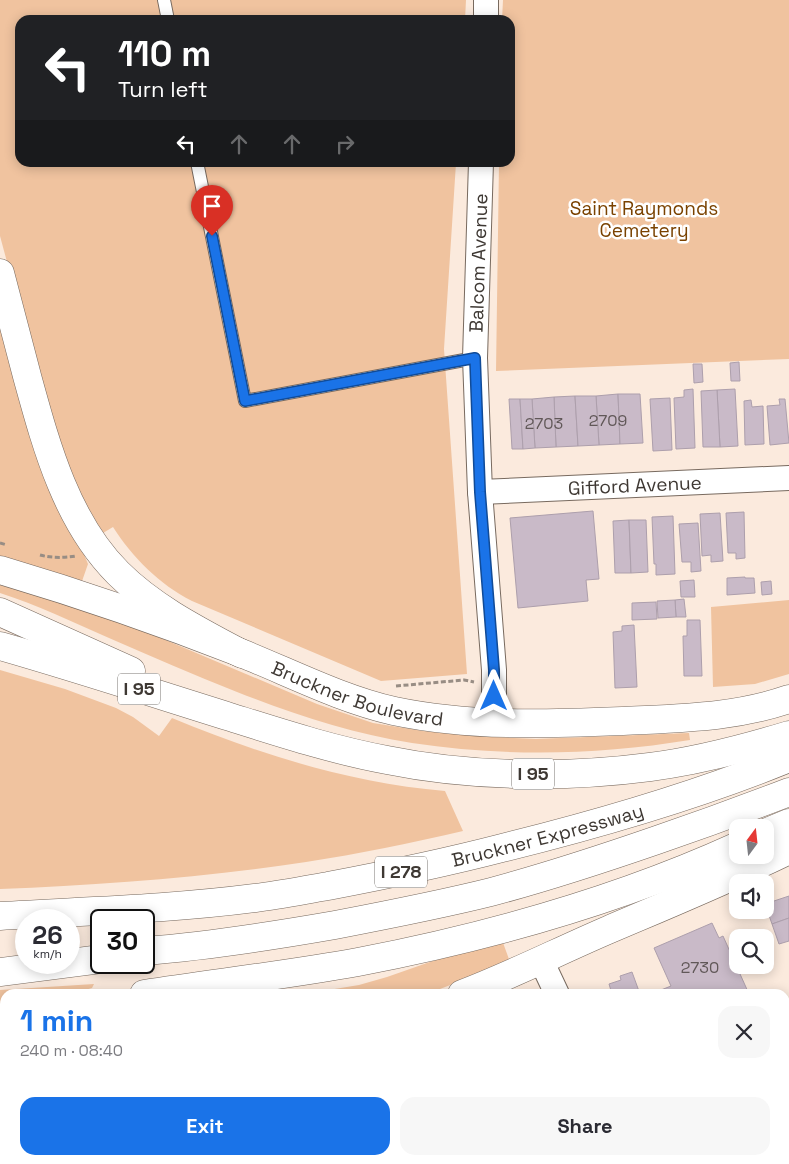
<!DOCTYPE html>
<meta charset="utf-8">
<style>
:root{--surface:#fff;--page:#f7f7f7;--text:#2b2b33;--muted:#7c7c81;--accent:#1a73e8}
body{margin:0;font-family:"Space Grotesk",sans-serif;background:var(--page);color:var(--text);height:100vh;display:flex;flex-direction:column;font-size:19px;white-space:nowrap}
*{box-sizing:border-box;margin:0}
p{font-size:16px;color:var(--muted)}
.icon{flex:none;width:28px;height:28px;fill:none;stroke:currentColor;stroke-width:2;stroke-linecap:round;stroke-linejoin:round}
.map{position:relative;flex:1;overflow:hidden}
.sheet{position:absolute;left:0px;top:989px;width:790px;height:176px;display:flex;flex-direction:column;background:var(--surface);border-radius:15px 15px 0 0;box-shadow:0 2px 12px #0003}
.sheet>*{flex:none}
.top-card{position:absolute;left:15px;top:15px;width:500px;height:152px;border-radius:15px;box-shadow:0 2px 12px #0003;background:#202124;color:#fff;overflow:hidden}
.needle{width:32px;rotate:15deg}
.controls{position:absolute;left:729px;top:819px;display:grid;gap:10px}
.controls a{display:grid;place-items:center;width:45px;height:45px;border-radius:10px;background:var(--surface);box-shadow:0 2px 12px #0003;font-size:25px}
.speed{position:absolute;left:15px;top:909px;display:flex;gap:10px;font-size:25px;font-weight:700;text-align:center}
.speed>*{display:grid;place-content:center;width:65px;height:65px;border-radius:50%;background:var(--surface);box-shadow:0 2px 12px #0003;line-height:1}
.speed small{font-size:12px;font-weight:400}
.speed .limit{border:2px solid #111;border-radius:8px;background:#fff;color:#111}
.pin{position:absolute;display:grid;place-items:center;width:42px;height:42px;color:#fff;margin:-51px -21px;border-radius:50% 50% 50% 0;rotate:-45deg;box-shadow:0 0 5px #0007}
.pin .icon{rotate:45deg}
.me{position:absolute;width:55px;margin:-28px;rotate:0deg;stroke-linejoin:round;filter:drop-shadow(0 0 4px #0008)}
.turn{display:flex;align-items:center;gap:18px;height:105px;padding:0 20px;font-size:22px}
.turn .icon{width:65px;height:65px;stroke-width:2.5}
.turn b{display:block;font-size:35px;line-height:42px}
.lanes{display:flex;align-items:center;height:48px;padding:0 20px;background:#0003;justify-content:center;gap:25px;direction:ltr}
.lanes .off{opacity:.35}
.round{display:grid;place-items:center;flex:none;width:52px;height:52px;border-radius:15px;background:var(--page)}
.headline{display:flex;align-items:center;justify-content:space-between;height:85px;padding:0 20px}
h1{font-size:30px;font-weight:700;line-height:38px;color:var(--accent)}
.button{display:flex;gap:10px;margin-top:auto;padding:10px 20px}
.button a{flex:1;height:58px;border-radius:15px;background:var(--accent);color:#fff;font-size:20px;font-weight:700;line-height:58px;text-align:center}
.button a+a{background:var(--page);color:var(--text)}
.map>svg:first-child{display:block}
</style>
<div class="map">
<svg width="789" height="1164" viewBox="0 0 789 1164">
<rect width="100%" height="100%" fill="#fbeadd"/>
<!-- green -->
<g fill="#f0c39f">
<path d="M0 0H466L465 20H20V162L456 163 444 349 467 674 381 681 192 601C159 584 133 558 113 527L103 533 94 521 79 494 40 384 0 236Z"/>
<path d="M503 0H789V359L496 371 499 163 510 162V20H502Z"/>
<path d="M0 310 80 545 88 564 81 584 0 559Z"/>
<path d="M0 585 38 595 142 630 317 704 373 723 423 731 492 737 536 739 689 733 690 740C598 755 505 757 412 743 353 734 293 714 237 692 194 675 151 656 109 638 73 622 37 605 0 593Z"/>
<path d="M789 600V674L755 684 713 687 711 607Z"/>
<path d="M0 670 65 689 116 708 133 717 159 736 172 718C259 754 350 783 445 791L463 831C411 843 359 854 306 862 206 877 101 885 0 889Z"/>
<path d="M502 940 510 962 427 994H304L359 985 387 977 447 956Z"/>
<path d="M94 984 92 988 71 994H5V1021L0 1023V990Z"/>
<path d="M5 1131V1160H617L618 1164H0V1133Z"/>
</g>
<!-- building -->
<g fill="#c9bac8" stroke="#ad9fac">
<path d="M739 362 740 381H731L730 363Z"/>
<path d="M693 364H702L703 382 694 383Z"/>
<path d="M693 389 695 448 676 449 674 398 684 397V390Z"/>
<path d="M735 389 738 446 720 447 717 390Z"/>
<path d="M717 390 720 447H703L701 391Z"/>
<path d="M618 394 620 444 599 445 596 396Z"/>
<path d="M618 394H640L643 443 620 444Z"/>
<path d="M575 396 578 446 556 447 554 397Z"/>
<path d="M575 396H596L599 445 578 446Z"/>
<path d="M554 397 556 447 535 448 532 399Z"/>
<path d="M670 398 672 450 653 451 650 399Z"/>
<path d="M509 399H520L523 449H512Z"/>
<path d="M520 399H532L535 448 523 449Z"/>
<path d="M779 399H785L789 443 770 445 767 406 780 405Z"/>
<path d="M751 400 752 407 763 406 764 444 745 445 744 401Z"/>
<path d="M593 511 599 579 586 580 588 601 518 608 510 518Z"/>
<path d="M744 512 745 558 736 559V553H728L726 513Z"/>
<path d="M720 513 723 561 711 562V555L702 556 700 514Z"/>
<path d="M673 516 675 574 656 575V564H654L652 517Z"/>
<path d="M629 520 631 573H615L613 521Z"/>
<path d="M629 520H646L648 572 631 573Z"/>
<path d="M698 523 701 571 691 572V562H682L679 524Z"/>
<path d="M745 577V578H754L755 593 727 595V578Z"/>
<path d="M694 580 695 597H681L680 581Z"/>
<path d="M771 581 772 594 762 595 761 582Z"/>
<path d="M684 599 686 617H676L675 600Z"/>
<path d="M675 600 676 617 658 618 657 601Z"/>
<path d="M656 602 657 619 632 620V603Z"/>
<path d="M687 620H700L702 676H684L683 636H687Z"/>
<path d="M634 625 637 687 615 688 613 632 622 631V626Z"/>
<path d="M789 896V918L772 924 765 904Z"/>
<path d="M789 918V941L779 944 772 924Z"/>
<path d="M712 923 719 938 723 936 749 994H657L656 992 671 986 654 948Z"/>
<path d="M632 972 640 994H612L609 984 621 980 620 976Z"/>
<path d="M707 1160H736L738 1164H704L703 1162Z"/>
</g>
<g fill="none" stroke-linecap="round" stroke-linejoin="round">
<defs>
<g id="lane">
<path d="M164 0 168 20"/>
<path d="M197 162 245 401 475 358"/>
</g>
<g id="street">
<path d="M486 20V0"/>
<path d="M481 162 475 358 480 492 494 670V696L492 723"/>
<path id="s1" d="M480 492 789 478"/>
<path d="M541 960 557 994"/>
<path d="M633 1160 635 1164"/>
</g>
<g id="secondary">
<path id="s2" d="M0 570C81 594 162 622 241 653 291 673 341 699 394 711 470 727 546 724 623 721 680 718 734 718 789 699"/>
<path d="M462 994C512 975 559 951 608 930 669 904 730 879 789 850"/>
<path d="M0 1119 5 1118"/>
</g>
<g id="highway">
<path d="M0 273C9 307 18 342 27 376 46 445 66 521 118 573 153 608 199 631 242 654"/>
<path d="M0 612 131 671"/>
<path d="M0 646C77 668 153 693 230 717 281 733 333 750 387 760 470 777 566 778 650 767 697 761 743 749 789 735"/>
<path d="M765 833 789 823"/>
<path id="s3" d="M0 916C85 911 171 909 255 898 280 895 304 890 328 886 386 875 444 863 502 848 599 824 696 796 789 758"/>
<path d="M144 951C208 946 272 936 335 925 387 915 439 905 491 892 547 877 602 859 657 840 701 825 745 809 789 792"/>
<path d="M0 972 101 959"/>
<path d="M144 994C215 983 287 975 358 962 488 937 617 901 738 846"/>
<path d="M0 1045 5 1051"/>
<path d="M0 1148 5 1152"/>
<path d="M101 1160 104 1164"/>
</g>
</defs>
<!-- lane casing -->
<use href="#lane" stroke="#786a5f" stroke-width="14"/>
<!-- street casing -->
<use href="#street" stroke="#786a5f" stroke-width="26"/>
<!-- secondary casing -->
<use href="#secondary" stroke="#786a5f" stroke-width="29"/>
<!-- highway casing -->
<use href="#highway" stroke="#786a5f" stroke-width="29"/>
<!-- path -->
<g stroke="#988d84" stroke-width="3" stroke-dasharray="5 2.5" stroke-linecap="butt">
<path d="M0 543 7 545"/>
<path d="M40 555C51 558 64 558 76 556"/>
<path d="M396 686 464 680 474 682"/>
</g>
<!-- lane -->
<use href="#lane" stroke="#fff" stroke-width="12"/>
<!-- street -->
<use href="#street" stroke="#fff" stroke-width="24"/>
<!-- secondary -->
<use href="#secondary" stroke="#fff" stroke-width="28"/>
<!-- highway -->
<use href="#highway" stroke="#fff" stroke-width="28"/>
</g>
<g fill="none" stroke-linecap="round" stroke-linejoin="round">
<defs>
<path id="route" d="M212 236 245 401 475 358 480 492 494 670V696"/>
</defs>
<!-- route casing -->
<use href="#route" stroke="#114b97" stroke-width="12"/>
<!-- route -->
<use href="#route" stroke="#1a73e8" stroke-width="9"/>
</g>
<g text-anchor="middle" stroke-width="5" stroke-linejoin="round" paint-order="stroke">
<!-- number labels -->
<g font-size="16" fill="#615858">
<text x="608" y="426">2709</text>
<text x="544" y="429">2703</text>
<text x="700" y="973">2730</text>
</g>
<!-- shield labels -->
<g fill="#fff" stroke="#787470" stroke-width="1">
<rect x="118" y="673.5" width="42" height="31" rx="4"/>
<rect x="512" y="758.5" width="42" height="31" rx="4"/>
<rect x="375" y="856.5" width="52" height="31" rx="4"/>
</g>
<g font-size="18" font-weight="bold" fill="#3e3833">
<text x="139" y="695">I 95</text>
<text x="533" y="780">I 95</text>
<text x="401" y="878">I 278</text>
</g>
<!-- park labels -->
<g font-size="19" fill="#7a4200" stroke="#fff">
<text x="644" y="215">Saint Raymonds<tspan x="644" dy="22">Cemetery</tspan></text>
</g>
<!-- street labels -->
<g font-size="19" fill="#3e3833" stroke="#fff">
<text transform="translate(478 263) rotate(-88)" y="7">Balcom Avenue</text>
<text dy="7" stroke="none"><textPath href="#s1" startOffset="155">Gifford Avenue</textPath></text>
<text dy="7" stroke="none"><textPath href="#s2" startOffset="379">Bruckner Boulevard</textPath></text>
<text dy="7" stroke="none"><textPath href="#s3" startOffset="555">Bruckner Expressway</textPath></text>
</g>
</g>
</svg>
<div class="controls">
<a><svg class="needle" viewBox="-14 -14 28 28"><path d="M0-13l5 13h-10z" fill="#e53935"/><path d="M0 13l5-13h-10z" fill="#7c7c81"/></svg></a>
<a><svg class="icon" aria-label="sound" viewBox="0 0 24 24"><path d="M4 9h4l5-4v14l-5-4H4zM17 9q2 3 0 6"/></svg></a>
<a><svg class="icon" aria-label="search" viewBox="0 0 24 24"><circle cx="10" cy="10" r="6"/><path d="M15 15l6 6"/></svg></a>
</div>
<div class="speed"><div>26<small>km/h</small></div><div class="limit">30</div></div>
<div class="pin" style="left:212px;top:236px;background:#d93025"><svg class="icon" aria-label="arrive" viewBox="0 0 24 24"><path d="M6 21V4h12l-3 4 3 4H6"/></svg></div>
<svg class="me" style="left:494px;top:696px" viewBox="-20 -20 40 40"><path d="M0-17L14 15 0 8-14 15z" fill="#1a73e8" stroke="#fff" stroke-width="4"/></svg>
<div class="top-card">
<div class="turn"><svg class="icon" aria-label="left" viewBox="0 0 24 24"><path d="M17 20v-9H6M10 6l-5 5 5 5"/></svg><div><b>110 m</b>Turn left</div></div>
<div class="lanes"><svg class="icon" aria-label="left" viewBox="0 0 24 24"><path d="M17 20v-9H6M10 6l-5 5 5 5"/></svg><svg class="icon off" aria-label="ahead" viewBox="0 0 24 24"><path d="M12 20V5M6 11l6-6 6 6"/></svg><svg class="icon off" aria-label="ahead" viewBox="0 0 24 24"><path d="M12 20V5M6 11l6-6 6 6"/></svg><svg class="icon off" aria-label="right" viewBox="0 0 24 24"><path d="M7 20v-9h11M14 6l5 5-5 5"/></svg></div>
</div>
<section class="sheet">
<div class="headline"><div><h1>1 min</h1><p>240 m · 08:40</p></div><a class="round"><svg class="icon" aria-label="close" viewBox="0 0 24 24"><path d="M6 6l12 12M18 6L6 18"/></svg></a></div>
<div class="button"><a>Exit</a><a>Share</a></div>
</section>
</div>
